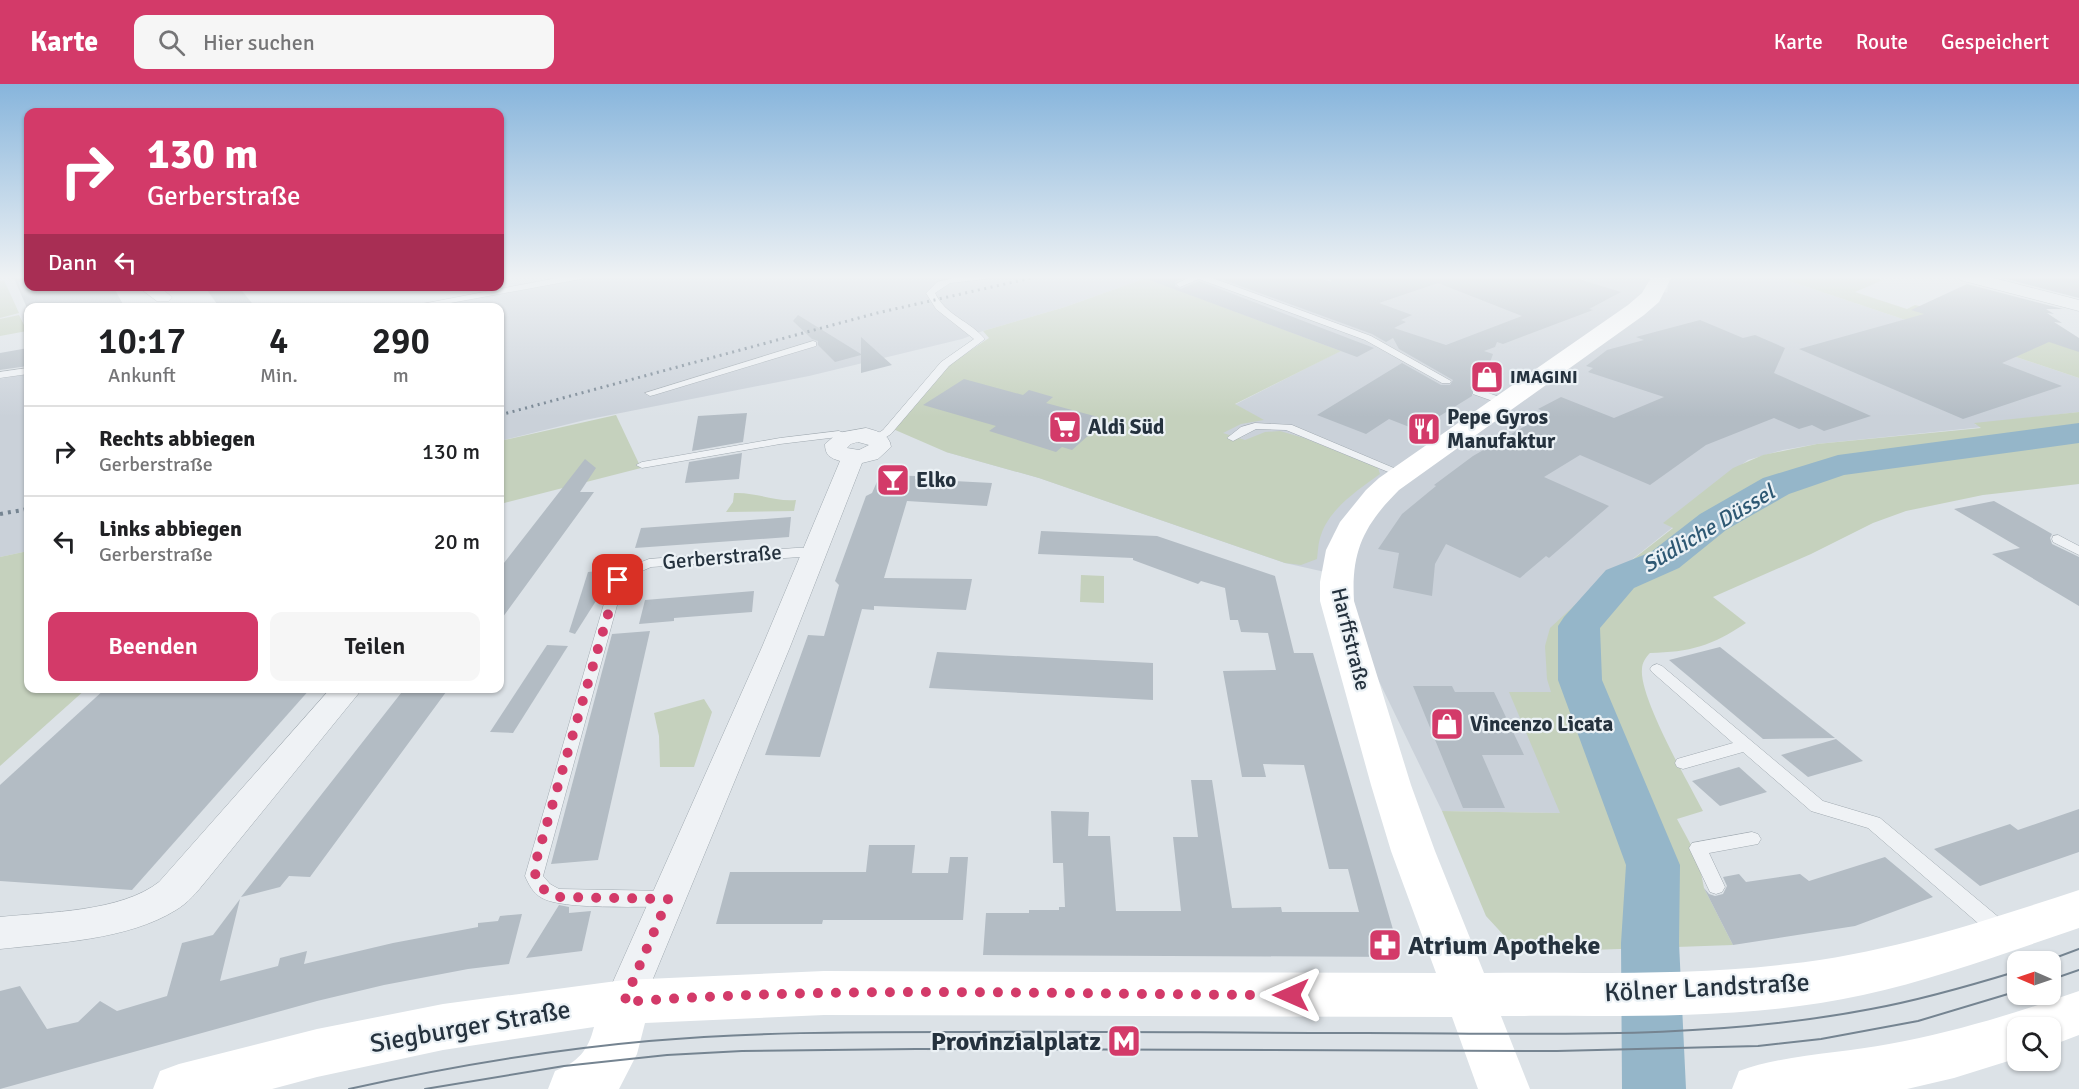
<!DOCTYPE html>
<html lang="de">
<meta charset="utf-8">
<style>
:root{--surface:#fff;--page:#f6f6f6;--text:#202124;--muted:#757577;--line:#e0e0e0;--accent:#d33a69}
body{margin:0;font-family:Signika,sans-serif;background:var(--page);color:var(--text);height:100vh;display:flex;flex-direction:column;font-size:22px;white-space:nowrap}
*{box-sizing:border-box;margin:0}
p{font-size:20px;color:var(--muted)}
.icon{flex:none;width:33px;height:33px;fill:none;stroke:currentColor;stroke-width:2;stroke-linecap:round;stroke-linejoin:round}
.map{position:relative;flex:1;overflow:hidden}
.panel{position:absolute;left:24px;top:219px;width:480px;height:390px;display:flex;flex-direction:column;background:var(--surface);border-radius:12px;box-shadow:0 2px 4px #0004}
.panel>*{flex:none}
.guide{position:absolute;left:24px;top:24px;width:480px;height:183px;border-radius:12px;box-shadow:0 2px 4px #0004;background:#d33a69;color:#fff;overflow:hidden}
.needle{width:39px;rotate:272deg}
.buttons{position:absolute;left:2007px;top:867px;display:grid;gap:12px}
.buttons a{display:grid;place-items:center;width:54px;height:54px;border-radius:12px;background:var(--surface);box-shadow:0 2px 4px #0004;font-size:30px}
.pin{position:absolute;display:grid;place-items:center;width:51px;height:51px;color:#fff;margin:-26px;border-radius:12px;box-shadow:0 3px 9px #0006}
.me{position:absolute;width:66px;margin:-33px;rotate:270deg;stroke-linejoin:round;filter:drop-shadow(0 0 4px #0008)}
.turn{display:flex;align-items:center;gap:21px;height:126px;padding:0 24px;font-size:27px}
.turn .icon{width:78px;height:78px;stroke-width:2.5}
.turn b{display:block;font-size:42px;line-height:51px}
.then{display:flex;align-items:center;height:57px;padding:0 24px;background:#0003;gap:12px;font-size:22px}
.eta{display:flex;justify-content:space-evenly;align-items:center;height:102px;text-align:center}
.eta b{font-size:36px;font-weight:600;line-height:42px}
.primary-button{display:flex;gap:12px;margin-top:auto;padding:12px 24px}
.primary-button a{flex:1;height:69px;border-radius:12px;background:var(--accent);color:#fff;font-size:24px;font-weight:600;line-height:69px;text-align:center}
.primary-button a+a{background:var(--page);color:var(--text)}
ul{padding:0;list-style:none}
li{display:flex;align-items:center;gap:18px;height:90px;padding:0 24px;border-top:2px solid var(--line)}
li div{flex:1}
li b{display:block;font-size:22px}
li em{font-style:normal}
header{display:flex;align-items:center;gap:36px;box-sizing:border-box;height:84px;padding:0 30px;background:var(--accent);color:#fff}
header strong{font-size:28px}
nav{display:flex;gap:33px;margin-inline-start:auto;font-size:21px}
.search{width:420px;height:54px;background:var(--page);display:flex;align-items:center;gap:15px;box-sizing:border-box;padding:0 21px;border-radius:12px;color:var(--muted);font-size:22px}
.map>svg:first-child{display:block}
</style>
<header>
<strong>Karte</strong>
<div class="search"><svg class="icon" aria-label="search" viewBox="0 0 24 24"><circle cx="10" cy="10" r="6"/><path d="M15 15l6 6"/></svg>Hier suchen</div>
<nav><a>Karte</a><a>Route</a><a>Gespeichert</a></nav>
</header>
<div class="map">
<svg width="2079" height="1005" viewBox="0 0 2079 1005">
<rect width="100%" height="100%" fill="#dce2e7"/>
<!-- built -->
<g fill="#cad1d9">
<path d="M595 192H1655L1652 203 1667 209 1670 192H1774L2079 294V328L1975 340 1983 343 1817 360 1783 366 1748 376 1664 439 1673 443 1577 519 1552 608 1561 729 1442 727 1360 558 1347 516 1350 427 1334 450 1325 488 1285 479 1039 394 946 368 1193 342 1340 267 1146 194 1065 223 983 247 962 255 809 292 585 336 500 357V224H418Z"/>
<path d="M28 290V467L0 473V295Z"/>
</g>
<!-- green -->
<g fill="#c5d1bd">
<path d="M1774 192H1869L1883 196 1855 208 1907 225 1915 221 2079 260V294Z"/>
<path d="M1146 194 1341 267 1235 320 1264 336 1241 340 1223 349 1245 356 1265 348 1280 347 1304 354 1378 384 1380 390C1358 406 1330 424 1321 451 1318 459 1318 468 1317 475L1301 481 1285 479 1039 394 946 368 893 345 931 297 956 276 989 254 983 247 1065 223Z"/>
<path d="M4 196 19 229 0 234V197Z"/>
<path d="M19 231 27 247 0 252V235Z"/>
<path d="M2079 328V400L1983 411 1906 427 1873 439 1811 470 1713 513 1746 539C1712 562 1690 568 1650 569 1646 573 1642 579 1642 585 1639 613 1688 698 1703 727L1677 735 1698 774 1704 804 1733 861 1534 868 1509 857 1486 832 1442 727 1560 729 1509 608H1551L1547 595 1545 562 1550 544 1577 519 1673 444 1663 439 1733 384 1763 371 1817 360 1981 344 1974 339Z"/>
<path d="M616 331 641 384 500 420V357Z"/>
<path d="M734 409C756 408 775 418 796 416L794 427 726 428 733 418Z"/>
<path d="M28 467V604L86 605 0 682V473Z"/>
<path d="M1081 491 1104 492V519L1080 518Z"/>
<path d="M704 615 712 628 694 683H660L659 652 654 629Z"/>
</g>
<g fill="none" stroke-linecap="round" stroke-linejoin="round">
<!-- river -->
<path fill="#95b6c9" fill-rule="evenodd" d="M2079 339V359L1844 391 1789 410 1726 446 1679 484 1634 504 1600 544 1602 596 1680 781 1679 859 1686 1005H1622L1621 859 1626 781 1558 596V542L1564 533 1606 486 1651 468 1700 430 1763 394 1838 371Z"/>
</g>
<!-- building -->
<g fill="#b3bcc4" fill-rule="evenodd">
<path d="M13 192H28V202H113L125 224H27Z"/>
<path d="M1144 192H1187L1175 198V202L1181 205 1199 197 1374 264 1357 273 1144 194Z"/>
<path d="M1213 192H1314L1331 198 1332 192H1569L1621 208 1589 225 1593 226 1503 260 1497 258 1495 263 1484 267 1493 270 1488 284 1504 290 1483 305 1472 304V312L1417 346 1389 335 1366 350 1317 331 1402 279 1441 301H1450L1453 296 1399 265 1393 254 1386 258 1372 250ZM1438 199 1522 232 1446 261 1394 244 1406 238 1401 236 1412 231 1379 219Z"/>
<path d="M1995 192H2079V214Z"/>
<path d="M1967 200 2063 225H2046L2054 230 2047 229 2062 239 2054 238 2079 254V268L2049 258 2002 279 2062 302 1963 335 1799 265 1924 230 1911 226Z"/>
<path d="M204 202H238L256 224H220Z"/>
<path d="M798 231 861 270V253L892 281 861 289V271L835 278 818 261V257L812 255 793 237Z"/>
<path d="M1700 236 1743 254 1755 251 1785 264 1774 289 1871 332 1824 347 1812 341 1799 345 1774 334 1706 361 1650 401 1580 371 1544 393 1609 422 1549 474 1546 472 1520 494 1446 460 1435 480 1432 512 1393 504 1399 469 1378 465 1402 430 1436 402 1434 401 1473 372 1548 329 1538 325 1561 313 1614 334 1664 313 1588 288 1593 284 1586 282 1607 266 1644 256 1636 253Z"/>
<path d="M28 264V282L0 286V269Z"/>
<path d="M964 295 1023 311 1029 306 1053 313 1046 319 1098 333V343L1072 366 1062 363 1056 368 989 347 996 342 923 321Z"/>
<path d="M747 329 743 358 692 367 698 332Z"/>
<path d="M742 369 739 395 685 399 689 378Z"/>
<path d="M585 375 596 384 580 408H594L500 537V484Z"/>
<path d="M880 391 915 392V395L992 399 987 422 907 417 884 494 972 495 966 526 874 522V526L862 525 820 673 765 671 808 551 824 552 839 501 835 497 866 412 872 409Z"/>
<path d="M1994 417 2052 450 2050 454 2052 460 2079 473V522L1992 470 2020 464 1954 425Z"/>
<path d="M791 433 789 453 635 464 641 444Z"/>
<path d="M1041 447 1157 452 1275 492 1294 569H1313L1401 873 983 871 986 829H1029V826H1059V823H1065L1063 779H1053L1051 727 1089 728 1088 752H1110L1116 827H1181L1173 753H1198L1191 696H1212L1232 824 1281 823 1282 828H1359L1348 785H1329L1304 681 1263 680 1266 693H1242L1223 587 1276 586 1268 549 1241 548 1238 536H1230L1225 504 1201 497 1198 500 1133 476V474L1038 470Z"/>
<path d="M608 486 601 509 575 550 569 548 588 488Z"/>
<path d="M754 507 752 528 674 534V537L639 540 645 516Z"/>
<path d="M650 547 598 776 551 780 612 550Z"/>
<path d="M547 561 568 562 513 649 490 648Z"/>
<path d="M1720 563 1835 654 1763 655 1669 576Z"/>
<path d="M937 568 1153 579V616L929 604Z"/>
<path d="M1413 602H1452L1455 608H1494L1524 671H1482L1505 724H1463Z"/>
<path d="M106 604H311L132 806 0 797V701Z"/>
<path d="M405 604H449L310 793 289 792 280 803 241 813Z"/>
<path d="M1836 655 1863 677 1808 693 1781 671Z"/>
<path d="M1739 683 1767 708 1720 722 1692 697Z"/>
<path d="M2079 725V768L1980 802 1934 765 2010 740 2018 746Z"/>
<path d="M869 761H915L912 789H948L950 773H968L963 836H823L822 840H716L730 788H866Z"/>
<path d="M1885 773 1933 813 1855 842 1733 861 1704 804 1709 810 1715 812 1723 810 1727 802 1723 793 1739 790 1746 798 1800 790 1809 797Z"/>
<path d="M240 815 220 897 278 882 280 874 307 867 304 880 393 859 478 843V839L498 837 500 832 522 830 509 880 468 885 384 901 317 917 0 1005V907L20 902 47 945 78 938 100 917 117 927 167 912 182 859 213 851Z"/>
<path d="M559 821 569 823V829L591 827 582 867 526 874Z"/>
</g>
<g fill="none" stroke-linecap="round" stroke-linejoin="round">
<defs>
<g id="lane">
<path d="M567 192H585L581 195 423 224H401Z"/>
<path d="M962 192H989L985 195 950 199 935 209C945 231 970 237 985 255L949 282 891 350 880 357H872V353L883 346 941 278 974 255 936 225 926 209 937 198Z"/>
<path d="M1192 192H1207L1371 252 1451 297 1450 299H1442L1365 256 1199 195 1180 203 1176 200Z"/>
<path d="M813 257 816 258V262L654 311 650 312 645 309Z"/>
<path d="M28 284V290L0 294V288Z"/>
<path d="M1477 305 1508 316 1509 318 1504 321 1473 310V306Z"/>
<path d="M1255 339 1292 341 1408 390 1406 392H1398L1286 346 1256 345 1233 357 1227 354 1241 343Z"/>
<path d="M839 347 853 353 847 356 838 353 780 360 642 384 636 381 642 378 780 354Z"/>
<path d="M2058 451 2079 462V471L2053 458 2052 455 2053 452Z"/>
<path d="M796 464H815L821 468 815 472 651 483 631 492 622 503 543 792 550 800 559 805 668 807 675 810 677 815 675 820 668 823C640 822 563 826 542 814 533 809 529 801 525 792L610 499 621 486 649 475Z"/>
<path d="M1657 580 1662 582 1823 717 1880 734 2008 841 2010 847 2008 853 2001 855 1994 853 1868 744 1811 727 1743 668 1683 685 1677 683 1675 679 1677 675 1733 659 1652 588 1650 585 1652 582Z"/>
<path d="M1752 748 1758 750 1761 755 1758 760 1709 769 1725 803 1722 808 1716 810 1710 808 1689 764 1692 759Z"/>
</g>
<g id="street">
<path d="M1957 192H1986L2079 216V227L1960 196Z"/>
<path d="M137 202H158L172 213 169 217H157Z"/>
<path d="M866 344C877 347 890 350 891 363L878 375 862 379 790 563 638 931 624 936 610 931 604 918 762 563 840 377C830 374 825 371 825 360L838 349ZM858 358 869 361 859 366 847 364 851 360Z"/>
<path d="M331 604H363L206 797C197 808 188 819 176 826 128 856 55 859 0 865V833C48 828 121 828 159 798Z"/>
</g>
</defs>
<!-- lane casing -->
<use href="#lane" stroke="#a1aab1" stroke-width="1"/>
<!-- street casing -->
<use href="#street" stroke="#a1aab1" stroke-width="1"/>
<!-- lane -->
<use href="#lane" fill="#eff2f5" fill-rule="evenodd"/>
<!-- street -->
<use href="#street" fill="#eff2f5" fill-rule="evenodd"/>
<!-- secondary -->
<g fill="#fff" fill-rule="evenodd">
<path d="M1652 192H1672L1659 218 1644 231 1399 406C1364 441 1351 467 1354 517L1411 701 1435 767 1484 889C1585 888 1688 892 1788 880 1889 869 1984 837 2079 806V844C2008 868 1936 895 1863 911 1745 937 1621 931 1501 932L1530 1005H1478L1452 933 824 931 645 939 637 970 619 1005H548L555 987C578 978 588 967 594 943L443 966 317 993 272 1005H153L160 987 179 980 317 945 443 920 624 896 824 887 1436 889 1391 767 1371 701 1320 517V498L1326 466 1340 438 1366 406 1379 394 1628 221 1642 209Z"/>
<path d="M2079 907V951L2050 962V944H2018V974L1954 994 1907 1005H1732L1739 987C1781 971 1843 969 1889 960 1955 948 2016 929 2079 907Z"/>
</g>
<!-- tram -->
<g stroke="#758491" stroke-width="2">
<path d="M2044 878 2079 865"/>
<path d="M2050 896 2079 886"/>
<path d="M349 1005C448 983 548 966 649 957 750 948 851 948 952 948 1090 947 1228 949 1366 949 1534 949 1706 957 1871 925 1921 916 1969 902 2018 887"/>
<path d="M425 1005 564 982 667 971 742 967 916 965 1557 967 1758 962 1821 955 1918 937 2018 907"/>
</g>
<!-- rail-far1 -->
<path stroke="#758491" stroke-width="3" stroke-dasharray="2 4.5" stroke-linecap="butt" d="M500 331 877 229 1040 192"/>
<!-- rail -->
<path stroke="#758491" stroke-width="4" stroke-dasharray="3 5" stroke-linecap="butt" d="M0 430 28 425"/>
</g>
<!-- sky -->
<linearGradient id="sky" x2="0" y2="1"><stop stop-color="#87b5dc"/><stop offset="0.58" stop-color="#eff2f4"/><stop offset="1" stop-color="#eff2f4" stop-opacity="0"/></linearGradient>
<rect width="2079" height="333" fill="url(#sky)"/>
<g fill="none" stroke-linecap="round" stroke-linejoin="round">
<!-- route -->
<path stroke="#d33a69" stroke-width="10" stroke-dasharray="0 18" d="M618 496 536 777C532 796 540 807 559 813L668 815 624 918C846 901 1069 911 1291 911"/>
</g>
<!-- icons -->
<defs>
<symbol id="shop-square" viewBox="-11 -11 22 22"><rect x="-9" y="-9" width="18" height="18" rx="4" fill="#d33a69" stroke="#ebf1f5"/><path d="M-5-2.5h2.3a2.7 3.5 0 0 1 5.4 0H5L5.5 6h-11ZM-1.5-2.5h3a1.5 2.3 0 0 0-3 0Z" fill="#fff"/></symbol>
<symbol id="supermarket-square" viewBox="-11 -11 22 22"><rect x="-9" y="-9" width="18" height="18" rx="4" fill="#d33a69" stroke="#ebf1f5"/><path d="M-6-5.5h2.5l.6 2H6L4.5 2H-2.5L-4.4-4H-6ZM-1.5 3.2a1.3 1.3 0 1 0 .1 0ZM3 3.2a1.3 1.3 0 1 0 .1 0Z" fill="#fff"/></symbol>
<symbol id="restaurant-square" viewBox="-11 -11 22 22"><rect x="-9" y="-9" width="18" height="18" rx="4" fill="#d33a69" stroke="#ebf1f5"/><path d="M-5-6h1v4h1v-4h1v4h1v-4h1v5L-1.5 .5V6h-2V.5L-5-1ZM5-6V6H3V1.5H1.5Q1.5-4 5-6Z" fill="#fff"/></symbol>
<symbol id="bar-square" viewBox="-11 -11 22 22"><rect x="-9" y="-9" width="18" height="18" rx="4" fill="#d33a69" stroke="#ebf1f5"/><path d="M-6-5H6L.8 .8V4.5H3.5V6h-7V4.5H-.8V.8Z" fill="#fff"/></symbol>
<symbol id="pharmacy-square" viewBox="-11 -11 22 22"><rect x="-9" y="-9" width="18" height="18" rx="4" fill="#d33a69" stroke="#ebf1f5"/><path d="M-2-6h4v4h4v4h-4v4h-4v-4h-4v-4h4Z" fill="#fff"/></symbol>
<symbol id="metro-square" viewBox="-11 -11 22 22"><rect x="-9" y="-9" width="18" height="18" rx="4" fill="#d33a69" stroke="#ebf1f5"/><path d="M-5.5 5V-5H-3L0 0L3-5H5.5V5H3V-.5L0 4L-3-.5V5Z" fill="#fff"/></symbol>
</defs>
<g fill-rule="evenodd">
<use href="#shop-square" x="1468" y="274" width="38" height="38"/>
<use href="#supermarket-square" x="1046" y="324" width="38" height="38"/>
<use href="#restaurant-square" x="1405" y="326" width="38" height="38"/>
<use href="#bar-square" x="874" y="377" width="38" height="38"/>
<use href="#shop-square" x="1428" y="621" width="38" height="38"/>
<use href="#pharmacy-square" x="1366" y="842" width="38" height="38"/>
<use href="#metro-square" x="1105" y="938" width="38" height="38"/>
</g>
<g text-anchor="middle" stroke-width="4.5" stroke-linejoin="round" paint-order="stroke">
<!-- far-poi labels -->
<g font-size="18" font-weight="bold" fill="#25323e" stroke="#ebf1f5" text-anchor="start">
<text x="1510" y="299">IMAGINI</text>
</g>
<!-- poi labels -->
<g font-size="21" font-weight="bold" fill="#25323e" stroke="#ebf1f5" text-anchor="start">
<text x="1447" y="340">Pepe Gyros<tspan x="1447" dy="24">Manufaktur</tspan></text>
<text x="1088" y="350">Aldi Süd</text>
<text x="916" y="403">Elko</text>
<text x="1470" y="647">Vincenzo Licata</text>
</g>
<!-- street labels -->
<g font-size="21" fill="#25323e" stroke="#ebf1f5">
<text transform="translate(722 473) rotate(-5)" y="7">Gerberstraße</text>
<text transform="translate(1351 555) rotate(76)" y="7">Harffstraße</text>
</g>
<!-- water labels -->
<g font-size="22" font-style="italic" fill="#2e5873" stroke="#ebf1f5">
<text transform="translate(1708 444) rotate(-31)" y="8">Südliche Düssel</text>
</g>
<!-- near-poi labels -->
<g font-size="26" font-weight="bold" fill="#25323e" stroke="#ebf1f5" text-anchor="start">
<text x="1408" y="870">Atrium Apotheke</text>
<text x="1101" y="966" text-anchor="end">Provinzialplatz</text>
</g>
<!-- near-street labels -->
<g font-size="26" fill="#25323e" stroke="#ebf1f5">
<text transform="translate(1707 903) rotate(-3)" y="9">Kölner Landstraße</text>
<text transform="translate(470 942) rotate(-10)" y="9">Siegburger Straße</text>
</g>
</g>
</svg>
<div class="buttons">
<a><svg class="needle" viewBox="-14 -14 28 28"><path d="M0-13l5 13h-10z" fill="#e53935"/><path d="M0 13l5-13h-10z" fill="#757577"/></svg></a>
<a><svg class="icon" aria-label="search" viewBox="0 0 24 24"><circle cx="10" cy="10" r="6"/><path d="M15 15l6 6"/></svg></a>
</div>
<div class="pin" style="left:618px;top:496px;background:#d93025"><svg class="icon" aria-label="arrive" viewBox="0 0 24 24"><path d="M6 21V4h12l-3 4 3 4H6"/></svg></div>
<svg class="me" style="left:1291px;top:911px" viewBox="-20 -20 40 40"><path d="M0-17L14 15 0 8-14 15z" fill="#d33a69" stroke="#fff" stroke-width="4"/></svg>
<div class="guide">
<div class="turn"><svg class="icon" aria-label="right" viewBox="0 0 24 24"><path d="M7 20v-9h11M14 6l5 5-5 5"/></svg><div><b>130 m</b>Gerberstraße</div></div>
<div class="then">Dann<svg class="icon" aria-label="left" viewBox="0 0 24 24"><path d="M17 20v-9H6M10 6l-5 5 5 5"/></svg></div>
</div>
<section class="panel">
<div class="eta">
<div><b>10:17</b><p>Ankunft</p></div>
<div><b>4</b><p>Min.</p></div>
<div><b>290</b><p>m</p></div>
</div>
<ul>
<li><svg class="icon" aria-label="right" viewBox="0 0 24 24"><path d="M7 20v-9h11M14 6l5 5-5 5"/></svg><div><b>Rechts abbiegen</b><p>Gerberstraße</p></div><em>130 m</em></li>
<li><svg class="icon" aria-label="left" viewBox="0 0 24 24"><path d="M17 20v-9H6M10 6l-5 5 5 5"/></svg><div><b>Links abbiegen</b><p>Gerberstraße</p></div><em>20 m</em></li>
</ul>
<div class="primary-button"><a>Beenden</a><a>Teilen</a></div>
</section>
</div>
